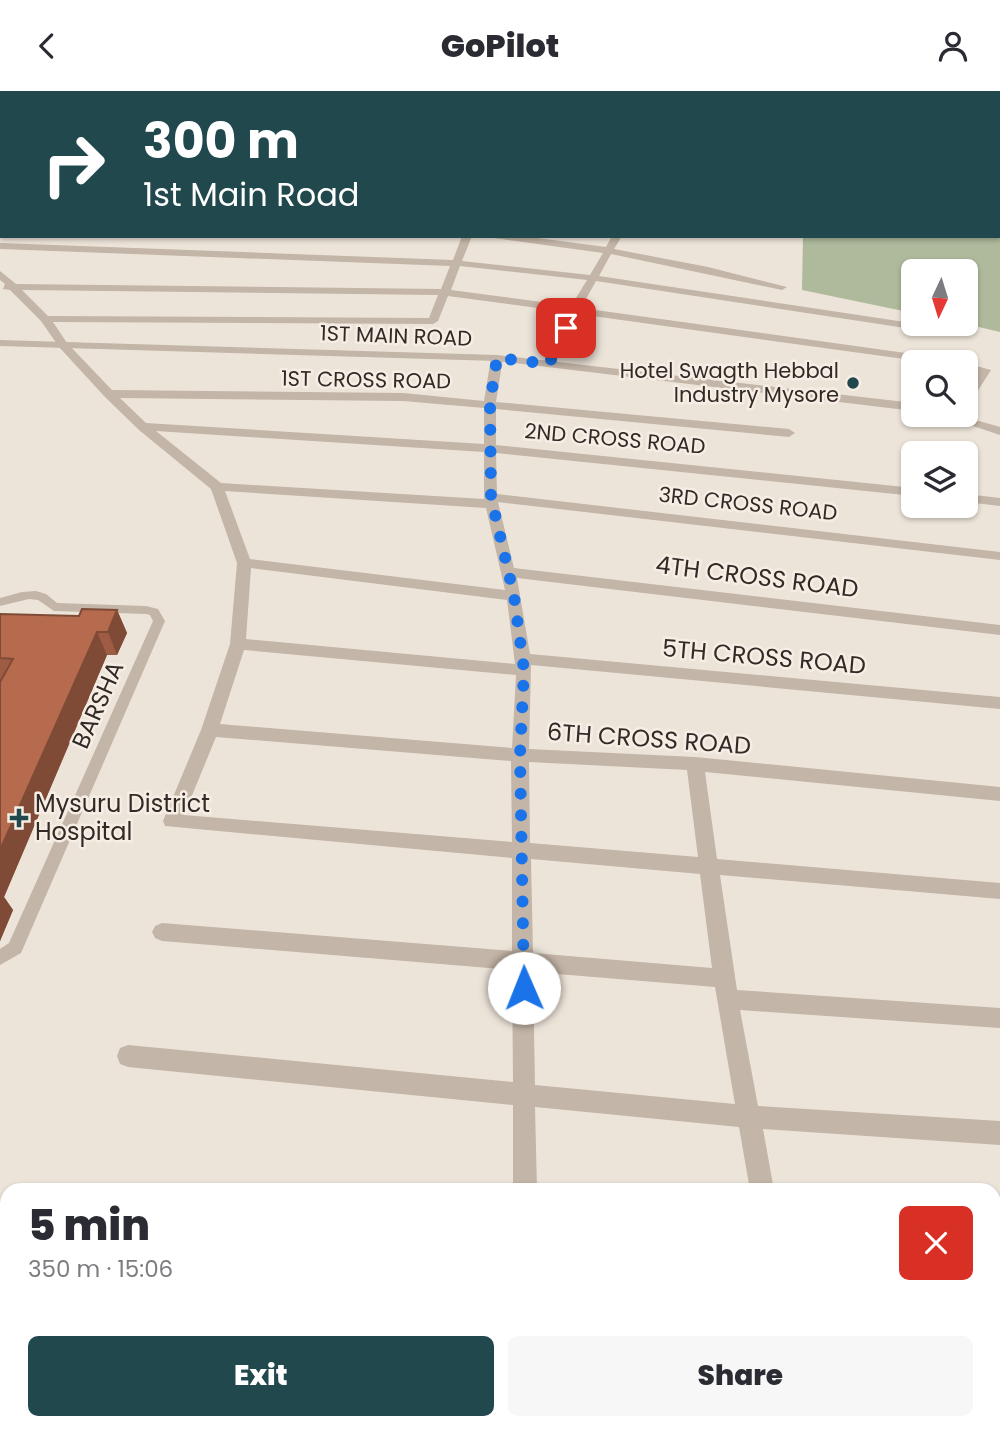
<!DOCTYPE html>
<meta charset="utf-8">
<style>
:root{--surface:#fff;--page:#f7f7f7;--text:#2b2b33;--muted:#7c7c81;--accent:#21484d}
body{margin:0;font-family:Poppins,sans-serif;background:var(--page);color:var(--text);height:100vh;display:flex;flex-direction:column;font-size:26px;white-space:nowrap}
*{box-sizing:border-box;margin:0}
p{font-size:23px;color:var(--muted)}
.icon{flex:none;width:38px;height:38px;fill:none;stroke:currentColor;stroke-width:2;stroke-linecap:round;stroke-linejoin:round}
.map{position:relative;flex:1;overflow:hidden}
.panel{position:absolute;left:0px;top:1092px;width:1001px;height:247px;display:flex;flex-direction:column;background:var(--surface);border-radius:21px 21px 0 0;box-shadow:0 2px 5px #0004}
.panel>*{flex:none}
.banner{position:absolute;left:0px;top:0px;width:1001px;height:147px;box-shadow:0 2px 5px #0004;background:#21484d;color:#fff;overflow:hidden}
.needle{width:46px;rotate:184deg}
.controls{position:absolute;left:901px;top:168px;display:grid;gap:14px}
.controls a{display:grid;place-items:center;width:77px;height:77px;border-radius:10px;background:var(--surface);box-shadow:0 2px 5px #0004;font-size:35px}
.pin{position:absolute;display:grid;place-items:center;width:60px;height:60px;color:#fff;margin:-30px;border-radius:14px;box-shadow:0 4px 10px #0006}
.me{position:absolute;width:77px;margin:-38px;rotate:359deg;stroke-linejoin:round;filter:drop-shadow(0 0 5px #0008)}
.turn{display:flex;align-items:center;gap:24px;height:147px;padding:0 28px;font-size:32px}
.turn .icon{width:91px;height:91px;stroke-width:2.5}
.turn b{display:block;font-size:49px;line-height:60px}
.round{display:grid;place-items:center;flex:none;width:74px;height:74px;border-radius:10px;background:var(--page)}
.summary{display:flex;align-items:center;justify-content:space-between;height:119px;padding:0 28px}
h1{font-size:42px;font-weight:800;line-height:52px}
.button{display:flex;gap:14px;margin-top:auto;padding:14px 28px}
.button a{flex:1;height:80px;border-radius:10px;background:var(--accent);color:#fff;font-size:28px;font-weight:800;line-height:80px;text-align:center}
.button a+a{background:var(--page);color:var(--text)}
header{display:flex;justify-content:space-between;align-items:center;height:91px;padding:0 28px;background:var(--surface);font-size:32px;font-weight:800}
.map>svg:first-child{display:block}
</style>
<header><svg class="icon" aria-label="back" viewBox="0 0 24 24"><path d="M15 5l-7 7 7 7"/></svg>GoPilot<svg class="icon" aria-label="person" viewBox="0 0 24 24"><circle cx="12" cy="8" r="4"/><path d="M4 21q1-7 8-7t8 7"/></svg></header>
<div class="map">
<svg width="1000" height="1338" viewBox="0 0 1000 1338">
<rect width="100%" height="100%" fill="#ede4d9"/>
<!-- green -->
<path fill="#aeba9b" d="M803 145 1000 146V241L966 233V180H914L913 222 802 199Z"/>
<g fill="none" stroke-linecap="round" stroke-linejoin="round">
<!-- service -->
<path fill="#c3b5a7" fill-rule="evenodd" d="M36 500 46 503 57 512 146 515 158 518 165 530 21 862 0 874V858L9 852 153 530 150 524 146 523 54 520 38 509 29 508 0 515V507L22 501Z"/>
<!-- minor -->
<g fill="#c3b5a7" fill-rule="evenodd">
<path d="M75 0H141L143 2H77Z"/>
<path d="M227 0H235V2H228Z"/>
<path d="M588 0H596L588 2Z"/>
<rect x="678" y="0" width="8" height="2"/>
<path d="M711 0H742L744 2H713Z"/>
<path d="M808 0H817L807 2Z"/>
<path d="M950 0H958V2H951Z"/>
<rect x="0" y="7" width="2" height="4"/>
<rect x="999" y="43" width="1" height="4"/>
<rect x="0" y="59" width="2" height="4"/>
<rect x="999" y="67" width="1" height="5"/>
<rect x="999" y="102" width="1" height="6"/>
<rect x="0" y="110" width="2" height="6"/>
<rect x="999" y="129" width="1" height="6"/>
<path d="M2 134V141L0 142V135Z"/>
<path d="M462 145H472L462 170 590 184 603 162 479 145H522L606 156 612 145H622L614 158 708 176 787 196 782 199 611 163 599 185 958 239 963 242 958 245 596 190 581 217 949 268 955 271H926L578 223 555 273 549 276 543 273 568 221 448 205 438 230 433 233 53 231 67 252 112 299 403 302 484 310 491 267 497 264 503 267 496 311 789 338 795 342 789 346 496 318V354L914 397V405L496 362 497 403 1000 461V469L498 411 514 477 1000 534V544L517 487 530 563 1000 606V618L531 574 529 658 695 666 1000 696V710L705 681 717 768 1000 792V808L720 784 737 899 1000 917V937L740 919 758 1015 1000 1030V1054L763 1038 774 1099H750L739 1036 535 1016 537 1099H513V1014L128 976 120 973 117 965 120 957 128 954 513 991 512 879 162 850 155 847 152 841 155 835 162 832 512 860V767L165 735 163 730 201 639 230 553 237 472 211 398 139 339 105 306 59 256 41 230 10 199 3 198 5 193 0 189V180L16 193 441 198 450 175 0 158V152L453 169ZM460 175 587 189 571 215 451 199ZM22 199 438 204 429 227 48 225ZM120 307 403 310 484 317V353L146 332ZM156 340 484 361V408L221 392ZM225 400 486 417 505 499 250 468ZM251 477 507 509 515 573 246 548ZM244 559 516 584 512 657 220 633ZM216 646 511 670 512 751 184 724ZM529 671 687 679 698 766 530 752ZM531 768 700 783 712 877 533 862ZM533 881 715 896 735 1013 535 994Z"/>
<path d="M966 272 991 279 970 312 966 313V300L978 281 966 278Z"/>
<path d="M966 403 1000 407V415L966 411Z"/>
<path d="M994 1134 1000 1135V1159L994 1158Z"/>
<rect x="510" y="1332" width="28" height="6"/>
<path d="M785 1332H813L814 1338H786Z"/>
</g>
<!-- tertiary -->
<g fill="#c3b5a7" fill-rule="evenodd">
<path d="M0 249 497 264 914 312V320L497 270 0 255Z"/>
<path d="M940 324H958L1000 336V344Z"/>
</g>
</g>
<!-- wall -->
<path fill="#9d5c43" d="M117 519 127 542 117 564H107L4 806 13 819 0 850V523L79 525Z"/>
<!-- shaded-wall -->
<g fill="#7f4b37">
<path d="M117 519 127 542 117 564 108 541Z"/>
<path d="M97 541 107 564 4 806 13 819 0 850V759Z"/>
</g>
<!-- building -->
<path fill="#b66b4e" stroke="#7f4b37" stroke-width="2" d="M82 518 117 519 108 541H97L0 759V591L13 568 0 567V523L79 525Z"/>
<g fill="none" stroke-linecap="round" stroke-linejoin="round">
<!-- route -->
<path stroke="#1a73e8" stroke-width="12" stroke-dasharray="0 21.6" d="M524 897 520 664 524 579 514 505 491 406 490 312 497 267 549 273 566 237"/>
</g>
<!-- markers -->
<g fill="#21484d" stroke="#f6eee4" stroke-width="2.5">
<circle cx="853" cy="292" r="7"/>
<path d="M15.5 716.5h7v7h7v7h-7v7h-7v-7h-7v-7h7z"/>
</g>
<g text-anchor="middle" stroke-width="5" stroke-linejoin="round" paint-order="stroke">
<!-- far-street labels -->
<g font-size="21" fill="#312a26" stroke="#f6eee4">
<text transform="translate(396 245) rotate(2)" y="7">1ST MAIN ROAD</text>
<text transform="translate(366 289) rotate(1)" y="7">1ST CROSS ROAD</text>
<text transform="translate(615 348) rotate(5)" y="7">2ND CROSS ROAD</text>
<text transform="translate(748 413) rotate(6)" y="7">3RD CROSS ROAD</text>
</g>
<!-- far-poi labels -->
<g font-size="21" fill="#312a26" stroke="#f6eee4" text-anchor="end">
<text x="839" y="287">Hotel Swagth Hebbal<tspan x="839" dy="24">Industry Mysore</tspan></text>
</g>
<!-- street labels -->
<g font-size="24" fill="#312a26" stroke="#f6eee4">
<text transform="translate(757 486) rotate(7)" y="8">4TH CROSS ROAD</text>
<text transform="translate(764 566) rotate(5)" y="8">5TH CROSS ROAD</text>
<text transform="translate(98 614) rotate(-66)" y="8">BARSHA</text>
<text transform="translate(649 648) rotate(4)" y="8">6TH CROSS ROAD</text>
</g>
<!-- poi labels -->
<g font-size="24" fill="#312a26" stroke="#f6eee4" text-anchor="start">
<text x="35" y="721">Mysuru District<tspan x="35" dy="28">Hospital</tspan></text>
</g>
</g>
</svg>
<div class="controls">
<a><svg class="needle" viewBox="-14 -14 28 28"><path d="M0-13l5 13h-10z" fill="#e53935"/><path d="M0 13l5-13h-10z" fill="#7c7c81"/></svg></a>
<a><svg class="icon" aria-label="search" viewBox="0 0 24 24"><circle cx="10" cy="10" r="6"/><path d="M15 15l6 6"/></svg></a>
<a><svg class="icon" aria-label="layers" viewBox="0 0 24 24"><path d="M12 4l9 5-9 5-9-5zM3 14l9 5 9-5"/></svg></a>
</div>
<div class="pin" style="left:566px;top:237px;background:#d93025"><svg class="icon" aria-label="arrive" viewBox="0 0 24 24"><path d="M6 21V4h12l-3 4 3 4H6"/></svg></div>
<svg class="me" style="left:524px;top:897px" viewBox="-20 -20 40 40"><circle r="19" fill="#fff"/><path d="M0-13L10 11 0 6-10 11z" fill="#1a73e8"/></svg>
<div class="banner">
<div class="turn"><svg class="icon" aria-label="right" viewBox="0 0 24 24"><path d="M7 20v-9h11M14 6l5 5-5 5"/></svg><div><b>300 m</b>1st Main Road</div></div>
</div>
<section class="panel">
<div class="summary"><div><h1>5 min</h1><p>350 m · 15:06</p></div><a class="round" style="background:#d93025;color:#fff"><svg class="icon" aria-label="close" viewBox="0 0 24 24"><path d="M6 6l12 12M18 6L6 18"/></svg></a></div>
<div class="button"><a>Exit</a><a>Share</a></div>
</section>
</div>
